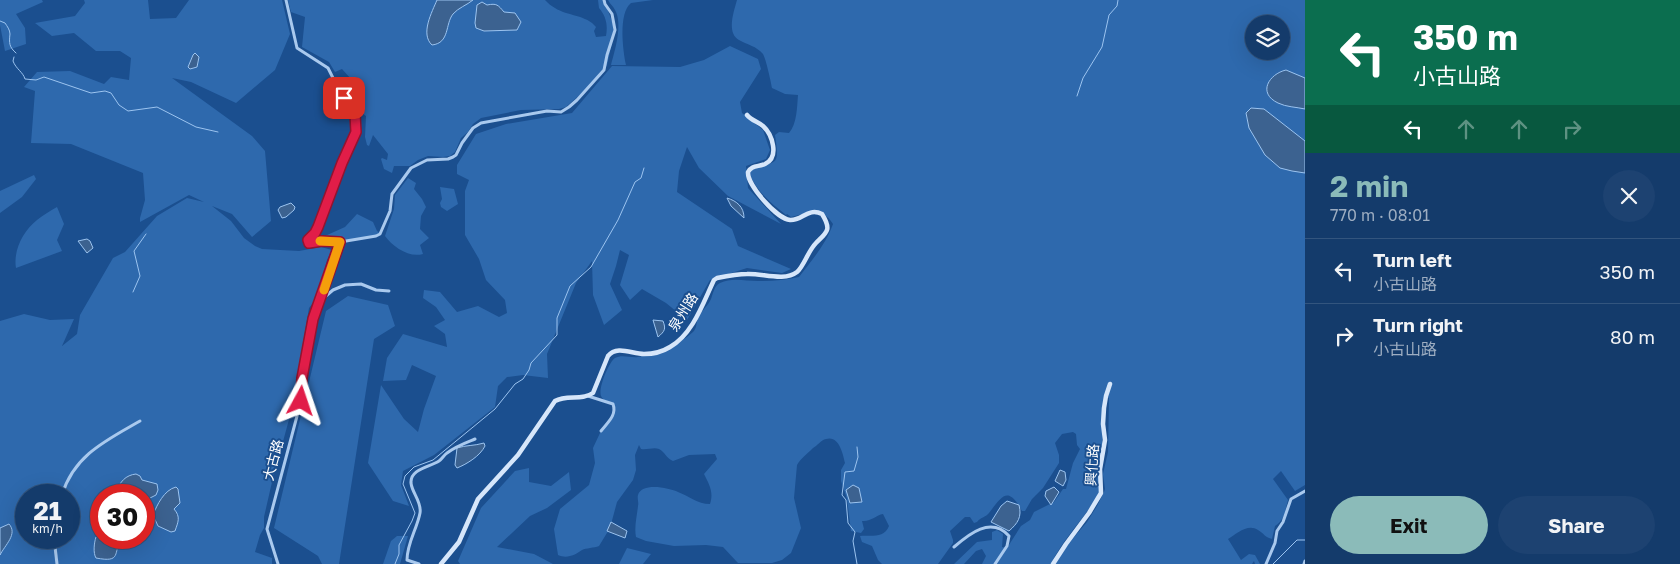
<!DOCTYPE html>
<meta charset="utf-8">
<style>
:root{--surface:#143b6b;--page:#1d4271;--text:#f1f3f6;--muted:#9dadc1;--line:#33557e;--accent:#8bbbb9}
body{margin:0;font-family:"Golos Text","Noto Sans TC",sans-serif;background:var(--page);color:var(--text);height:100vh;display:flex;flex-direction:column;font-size:19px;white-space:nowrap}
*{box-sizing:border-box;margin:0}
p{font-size:16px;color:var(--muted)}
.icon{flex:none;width:28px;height:28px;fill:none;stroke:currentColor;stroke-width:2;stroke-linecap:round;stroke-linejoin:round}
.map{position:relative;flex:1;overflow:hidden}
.panel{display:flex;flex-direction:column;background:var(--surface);width:375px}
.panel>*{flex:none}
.guide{background:#0b6e4f;color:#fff;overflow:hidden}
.controls{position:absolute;left:1245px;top:15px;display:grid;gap:10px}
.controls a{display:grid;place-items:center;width:45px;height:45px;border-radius:50%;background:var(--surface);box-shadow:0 5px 20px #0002,0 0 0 1px var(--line);font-size:25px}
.speed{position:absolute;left:15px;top:484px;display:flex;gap:10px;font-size:25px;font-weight:700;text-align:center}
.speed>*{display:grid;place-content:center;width:65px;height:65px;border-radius:50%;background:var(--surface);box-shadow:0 5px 20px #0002,0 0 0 1px var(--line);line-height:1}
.speed small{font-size:12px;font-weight:400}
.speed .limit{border:8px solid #d22;background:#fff;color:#111}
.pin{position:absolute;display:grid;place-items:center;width:42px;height:42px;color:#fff;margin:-21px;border-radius:10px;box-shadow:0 2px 8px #0006}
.me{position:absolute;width:55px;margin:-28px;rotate:5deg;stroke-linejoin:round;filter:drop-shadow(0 0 4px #0008)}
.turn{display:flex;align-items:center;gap:18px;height:105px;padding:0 25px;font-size:22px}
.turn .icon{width:65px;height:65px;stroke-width:2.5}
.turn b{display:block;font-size:35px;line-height:42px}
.lanes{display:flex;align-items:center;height:48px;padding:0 25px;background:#0003;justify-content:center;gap:25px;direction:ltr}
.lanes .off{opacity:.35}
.round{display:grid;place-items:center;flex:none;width:52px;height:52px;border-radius:26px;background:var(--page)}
.headline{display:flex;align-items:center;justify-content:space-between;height:85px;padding:0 25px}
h1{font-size:30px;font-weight:700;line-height:38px;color:var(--accent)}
.action{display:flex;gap:10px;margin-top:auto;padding:10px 25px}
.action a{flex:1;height:58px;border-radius:30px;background:var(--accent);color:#111;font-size:20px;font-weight:700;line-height:58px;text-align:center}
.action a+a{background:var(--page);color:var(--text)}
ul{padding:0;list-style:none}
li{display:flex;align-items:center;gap:15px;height:65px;padding:0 25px;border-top:1px solid var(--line)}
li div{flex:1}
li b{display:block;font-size:19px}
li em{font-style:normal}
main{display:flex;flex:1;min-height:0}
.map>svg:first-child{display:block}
</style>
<main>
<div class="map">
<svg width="1305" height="564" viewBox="0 0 1305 564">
<rect width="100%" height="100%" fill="#1b4f8f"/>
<!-- green -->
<g fill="#2e69ad" fill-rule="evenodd">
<path d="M0 0H42L43 2 16 14 25 28 26 44 5 51 0 25Z"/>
<path d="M84 0H148L150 19 176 18 189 0H282L290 34 275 70 236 103 191 82 172 78 252 136 265 151 271 221 252 237 232 214 212 206 231 221 244 238 255 246 262 249 299 251 321 247 332 250 327 260 317 298 309 308 299 367 297 390 272 482 264 517V528L260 535 255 552 272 558V564H0V321L24 314 50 320 74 319 62 346 77 334 80 315 113 258 125 252 157 216 187 198 204 202 189 195 140 222V218L145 200 143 173 71 144 31 143 35 91 24 87 37 72 70 71 104 84 111 77 129 80 131 58 120 51H96L74 33 52 36 35 23 75 16 85 3ZM26 495H69V538H26ZM101 495H144V538H101Z"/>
<path d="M288 0H545C548 3 551 6 555 8 567 16 587 15 596 27L594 31 596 37 606 36C608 25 606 16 599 8L598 0H604L613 24 614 34 607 65 601 76 566 107 559 109 521 110 481 118 473 124 468 132 461 138 455 152 450 156 443 157 428 156 418 160 410 166H394L392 173 384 169 381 159 382 158 387 160 388 154 373 135 369 146 367 145 365 137 366 116 356 109 339 84V82H342L347 87 351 83V79L342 69 335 72 329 62 302 47 305 17 291 12Z"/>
<path d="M608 0H653L631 3C618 13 623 51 626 65H611C615 50 623 24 615 10 613 6 610 4 608 0Z"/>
<path d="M737 0H1305V485L1295 491 1281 471 1273 479 1288 500C1285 510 1285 520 1275 526L1272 539C1263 536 1265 534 1258 530 1248 523 1236 534 1228 539L1241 560 1249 554 1255 555 1260 564H1255L1254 561 1252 564H1055L1069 543 1087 522 1097 506 1104 492 1105 489 1103 474 1108 452 1109 398 1104 397 1100 491C1087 516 1063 538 1051 564H982L986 556 982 549 976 551 964 564H954L977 542 992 540V532L997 530 1003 534 1002 547 1007 548 1021 526 1030 520 1034 512 1054 502 1063 489H1066L1073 463 1080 449 1077 445 1076 434 1073 432 1062 434 1055 443 1059 455V463L1043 488 1032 499 1025 511H1022C1008 485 1002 496 989 513 986 517 981 517 977 522L974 523 970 517H965L950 531 953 540V543L938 564H882L878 560 872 546 862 542 860 536C871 535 884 539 889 526L883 514C876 515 871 522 862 521L864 529 861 533 851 531 847 499 841 481V470L845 463C843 454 839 435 826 439 821 440 817 446 813 448 807 454 801 458 797 465L794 498 801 528 791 553 782 560 772 563H738L723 547 706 545 674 546 646 541 636 537C634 527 637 516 638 506 639 503 637 498 638 495 642 482 669 488 678 492 689 496 697 504 710 504 714 492 709 484 704 474L717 459 715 454 689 455 673 461C666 458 665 452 659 449 654 447 647 450 641 449L639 445 635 455 636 470 633 480 617 502 610 528 599 546C594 548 586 548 582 550 575 555 567 559 558 555L554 529 560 509 589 485 595 463 593 448 600 433 613 418 615 408C611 403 603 401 601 396 598 388 609 362 615 358 622 354 630 358 638 357 656 354 679 345 693 332 697 328 696 323 698 318 701 311 708 306 711 299 713 294 714 286 720 283 732 277 745 281 758 281 772 281 786 280 799 277 812 260 826 244 833 224 822 206 807 213 791 217L787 214 786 215C771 203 757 192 749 173L751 170C777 160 780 168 775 135L779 132 789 133C797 124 797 107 798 95L785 94 772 88C771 82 766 59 763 54 756 46 748 45 739 40 726 33 734 11 737 0ZM1254 24H1281V51H1254Z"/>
<path d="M730 46 758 59 761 69 740 102 742 113 763 130 770 150 766 159 746 166 748 188 781 224 728 196 699 168 687 147 679 171 677 192 732 229 738 246 791 269 782 273 747 268 710 280 687 320 666 303 642 289 630 300 620 285 629 255 620 250 616 266 610 284 622 310 604 325 593 295 592 261 576 283 547 354 548 378 523 375 507 377 498 386 495 407 434 455 403 471 401 485 409 506 393 501 368 463 381 385 404 419 418 432 424 409 436 376 412 365 406 380 383 381 387 358 403 334 447 347 445 334 434 326 445 320 436 307 423 298 424 290 440 292 457 312 478 306 499 317 507 313 505 300 486 280 479 259 465 235V191L469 180 457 174V165L476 134 506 124 572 113 612 66 680 67 704 60Z"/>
<path d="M34 175 36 179 22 197 0 213V191Z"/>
<path d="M408 178 416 183 414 189 422 199 426 207 421 216 420 229 429 238 420 245 423 254C409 258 393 247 385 236L394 209 395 195Z"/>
<path d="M440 187 454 189 458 204 447 211 441 207 440 203 442 199Z"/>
<path d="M57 207 64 224 57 240 62 251 16 268C13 251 23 231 37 220 43 215 50 211 57 207Z"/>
<path d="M357 214 373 222 377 231 380 233C361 244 337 240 316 240L345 227Z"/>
<path d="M348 296 388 305 395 326 374 339 339 564H322L318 556 274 528 326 311Z"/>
<path d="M529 468V482L551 486 569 472 571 490 547 508 530 516 497 547 534 554 553 564H460L458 561 481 508 515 471Z"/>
<path d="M397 536H408L400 564H383L391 541Z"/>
<path d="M627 548 651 554 643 564H619Z"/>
</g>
<!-- water -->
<g fill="#3c6290" stroke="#9cc4f0">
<path d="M437 0H473C467 5 458 8 453 14 445 24 450 43 432 45 420 34 432 12 437 0Z"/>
<path d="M482 2 487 5C497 3 498 5 504 12L515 13 521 22 517 30 484 31 476 28 475 23 477 5Z"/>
<path d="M195 53 199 57 197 67 190 69 188 67 193 55Z"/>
<path d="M1286 70 1305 78V109C1296 107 1286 107 1278 103 1257 93 1269 74 1286 70Z"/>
<path d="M1251 108 1264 109 1305 141V173L1292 171 1280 168 1265 155 1249 128 1246 113Z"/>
<path d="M727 198C737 201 744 207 744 218L731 206Z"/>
<path d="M291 203 295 207 294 210 286 217 282 218 278 210 280 207Z"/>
<path d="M87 239 90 241 93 248 87 253 78 241Z"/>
<path d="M653 320 663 321C666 329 665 331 658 337Z"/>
<path d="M484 443 485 446C480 456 467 464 457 468L455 465 457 448C466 445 474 446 484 443Z"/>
<path d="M1060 470 1065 472 1066 480 1063 486 1055 481Z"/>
<path d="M136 474 140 476 142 480 157 484 158 490 156 495 144 501V495H120L117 492C119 482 126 475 136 474Z"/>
<path d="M853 485 859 488 862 502 850 503 846 490Z"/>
<path d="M176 487 178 489 180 503 174 509C181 517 178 522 175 531L171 532 158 526 153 515C157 505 164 490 176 487Z"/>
<path d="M1054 487 1059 492 1051 505 1045 496 1046 491Z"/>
<path d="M1007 501 1019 505C1022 517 1018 523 1009 531L991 522 1001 506Z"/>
<path d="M611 522 627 531 625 538 607 531Z"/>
<path d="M9 524C18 534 5 545 0 555V528Z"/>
<path d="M101 534V538H121C113 553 122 563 96 558 93 553 94 543 96 537Z"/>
</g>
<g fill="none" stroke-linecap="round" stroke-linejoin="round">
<!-- stream -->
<g stroke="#9cc4f0" stroke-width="1">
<path d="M0 21 5 23C7 26 10 30 10 34 9 43 9 47 16 53"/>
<path d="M14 57 13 61C16 69 23 72 25 79L36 80 44 77 91 93 105 91 111 93 119 105 128 111 157 107 196 127 218 132"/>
<path d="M1077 96 1083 78 1102 47 1109 15 1117 6 1118 0"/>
<path d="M133 292 140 276 134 251 146 234"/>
<path d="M395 564 399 554V545L412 521 415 513 403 484 405 476 414 467 433 460 495 409 515 384 523 379 529 370 531 363 557 335V318L570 286 591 267 618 220 635 182 641 178 644 168"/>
<path d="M857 564 853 541 855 532 848 523 846 500 842 495 845 472 854 471 858 457 857 447"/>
<path d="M1273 564 1297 540H1305"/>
</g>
<!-- street -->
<g stroke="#a9c9ee" stroke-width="3">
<path d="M286 0 297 48 328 68 337 86 352 109 357 121 355 138 343 163 318 227 315 233 308 240 309 243 322 241 340 242"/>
<path d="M320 301 333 290 345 285 361 284 376 290 389 291"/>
<path d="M588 396 613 404C617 415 608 422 601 431"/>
<path d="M62 495C74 455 107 440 140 421"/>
<path d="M54 538 57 564"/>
<path d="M954 547C969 534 991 516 1009 536L1007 546 995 564"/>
<path d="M278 564 267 529 301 401 303 378 313 319 340 242 376 236 380 234 390 211 392 194 411 168 427 160 448 159 453 157 456 155 462 143 473 128 481 123 547 111 561 112 569 107 577 100 604 70 607 55 615 30 612 14 605 4 604 0"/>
<path d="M419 564 407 560C407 543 417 529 420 513 422 502 412 493 411 483 410 469 430 467 439 461 442 459 444 455 447 453 456 446 465 443 475 439"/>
<path d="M1266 564 1275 543 1277 531 1283 522 1291 499 1305 491"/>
<path d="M1304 564 1305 561"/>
</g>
<!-- secondary -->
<g stroke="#d6e6fa" stroke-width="4.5">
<path d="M441 564 459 542 478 499 518 455 555 401C567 394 581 401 593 393L608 356C617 345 632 354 644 354 653 354 662 352 670 347 693 334 703 303 714 280L717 278C727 276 738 274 747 274 762 273 784 282 797 272 804 266 808 251 816 243 827 232 832 230 822 214 808 207 802 221 790 220 777 219 747 185 748 172 752 165 758 167 765 164 780 157 772 134 763 126 758 122 751 120 747 115"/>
<path d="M1053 564 1066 544 1089 513 1101 493 1100 469 1105 440 1103 424 1104 408 1106 396 1110 384"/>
</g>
</g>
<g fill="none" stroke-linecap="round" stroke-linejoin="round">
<defs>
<path id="route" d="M301 401 302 378 313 319 340 242 322 241 309 243 308 240 315 233 318 227 342 163 356 132 355 114 344 98"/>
</defs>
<!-- route casing -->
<use href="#route" stroke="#92132f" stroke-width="12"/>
<!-- route -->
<use href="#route" stroke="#e11d48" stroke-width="9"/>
<!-- slow -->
<path stroke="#f59e0b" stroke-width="9" d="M320 241 340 242 324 290"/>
</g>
<g text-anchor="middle" stroke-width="4" stroke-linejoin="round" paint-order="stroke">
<!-- street labels -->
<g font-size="14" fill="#fff" stroke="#1b4f8f">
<text transform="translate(683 312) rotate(-58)" y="5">泉州路</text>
<text transform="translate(273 460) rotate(-75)" y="5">大古路</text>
<text transform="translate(1092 465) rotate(-86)" y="5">興化路</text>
</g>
</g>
</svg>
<div class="controls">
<a><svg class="icon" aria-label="layers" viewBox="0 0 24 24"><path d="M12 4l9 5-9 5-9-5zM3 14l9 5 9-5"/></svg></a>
</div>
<div class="speed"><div>21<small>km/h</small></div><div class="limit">30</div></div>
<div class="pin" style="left:344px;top:98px;background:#d93025"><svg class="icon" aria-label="arrive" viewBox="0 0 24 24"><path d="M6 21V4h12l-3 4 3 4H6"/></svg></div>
<svg class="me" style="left:301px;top:401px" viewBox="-20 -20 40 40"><path d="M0-17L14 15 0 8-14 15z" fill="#e11d48" stroke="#fff" stroke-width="4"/></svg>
</div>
<section class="panel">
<div class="guide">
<div class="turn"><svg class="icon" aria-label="left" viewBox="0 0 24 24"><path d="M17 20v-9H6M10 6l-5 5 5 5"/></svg><div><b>350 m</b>小古山路</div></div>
<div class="lanes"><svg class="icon" aria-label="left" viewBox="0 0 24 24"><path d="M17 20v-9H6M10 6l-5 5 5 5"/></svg><svg class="icon off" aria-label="ahead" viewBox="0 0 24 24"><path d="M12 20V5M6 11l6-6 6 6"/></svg><svg class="icon off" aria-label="ahead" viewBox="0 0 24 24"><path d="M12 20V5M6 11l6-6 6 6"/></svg><svg class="icon off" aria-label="right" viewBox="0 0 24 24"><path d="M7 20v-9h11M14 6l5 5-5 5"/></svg></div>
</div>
<div class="headline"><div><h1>2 min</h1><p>770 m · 08:01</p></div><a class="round"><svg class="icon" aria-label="close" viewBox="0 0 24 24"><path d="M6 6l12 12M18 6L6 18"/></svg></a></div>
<ul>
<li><svg class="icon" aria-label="left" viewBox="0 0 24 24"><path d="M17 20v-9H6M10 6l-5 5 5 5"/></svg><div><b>Turn left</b><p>小古山路</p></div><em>350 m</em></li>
<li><svg class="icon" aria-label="right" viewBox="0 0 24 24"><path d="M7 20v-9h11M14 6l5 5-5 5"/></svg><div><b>Turn right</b><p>小古山路</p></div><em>80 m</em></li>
</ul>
<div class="action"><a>Exit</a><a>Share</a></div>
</section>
</main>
